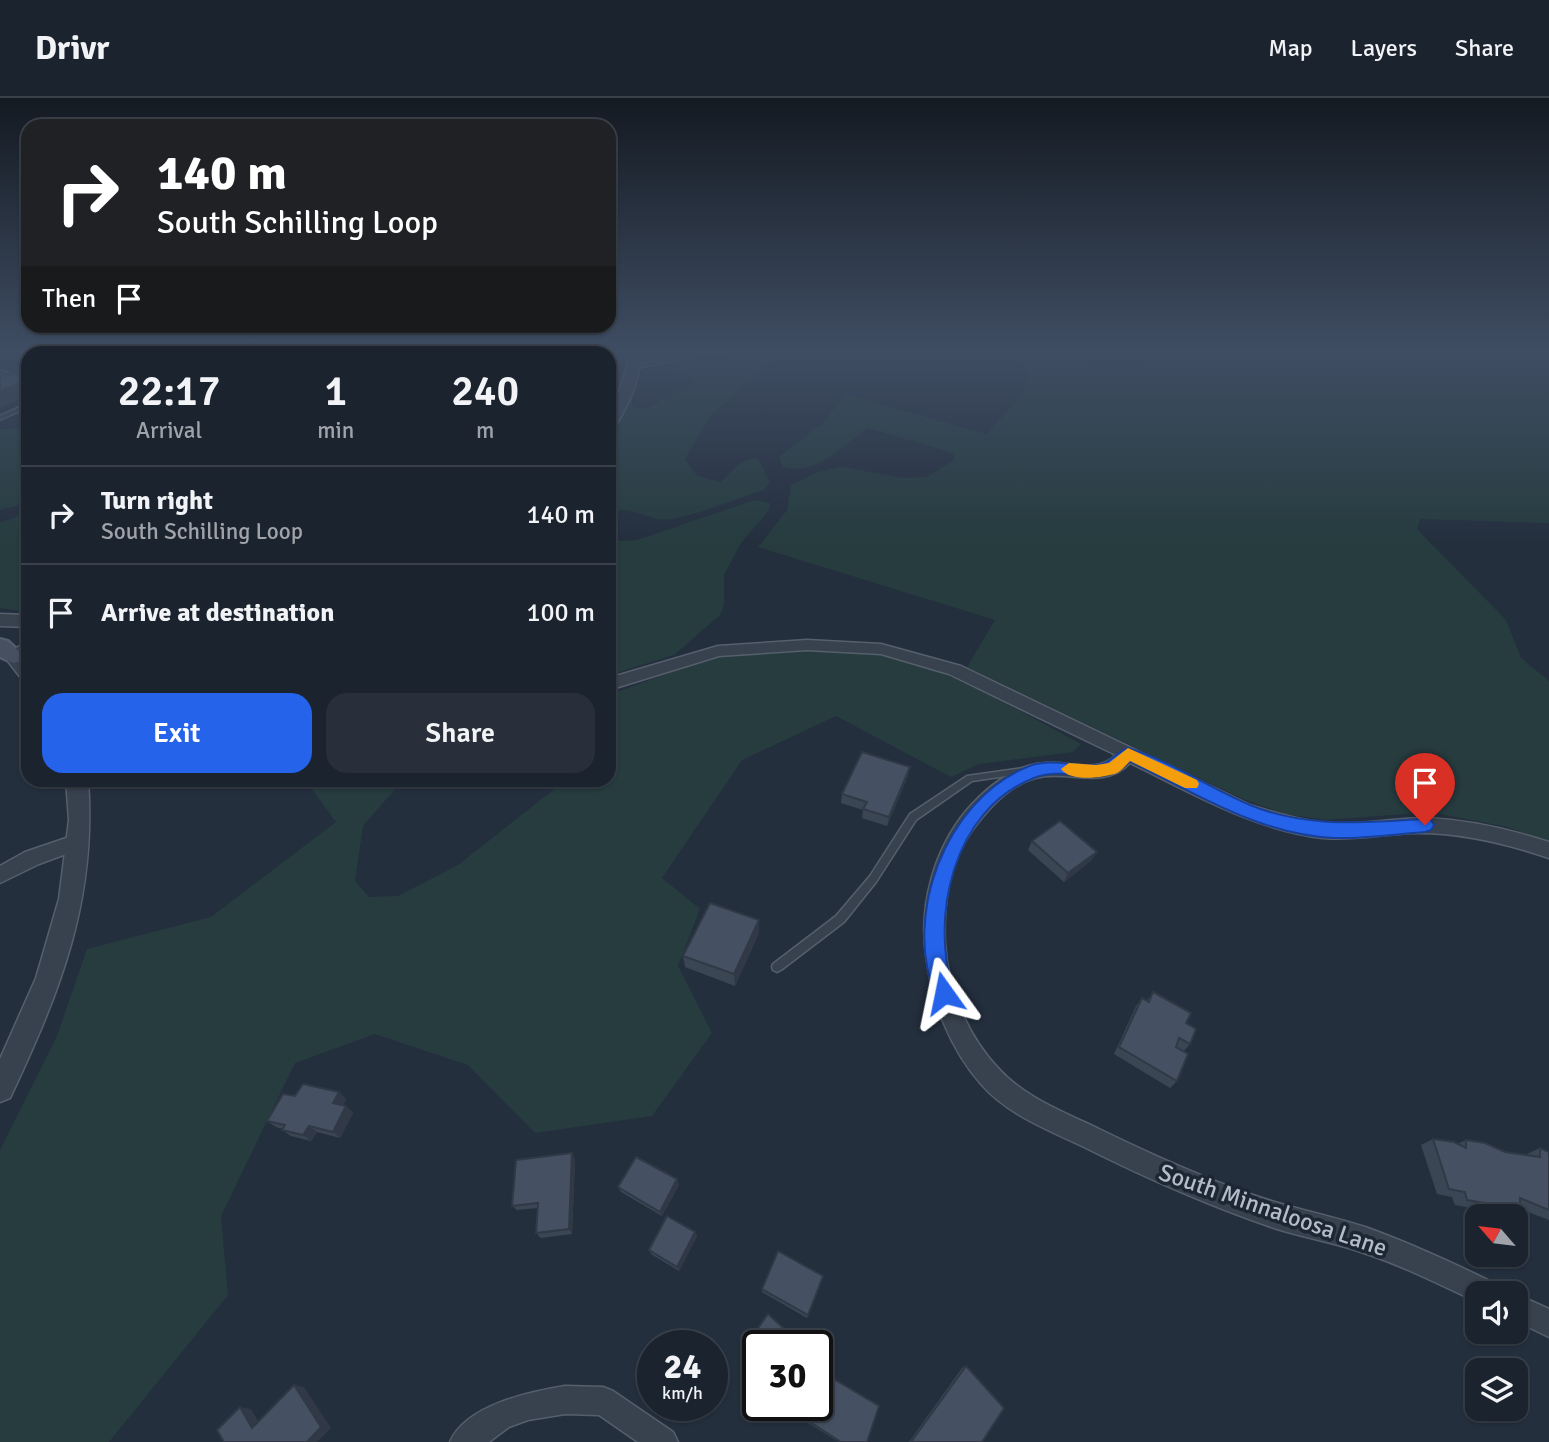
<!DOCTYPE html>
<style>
:root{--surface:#1b232e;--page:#282f3a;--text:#f1f3f6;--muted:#a0a4aa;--line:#39404a;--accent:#2563eb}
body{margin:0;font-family:Signika,sans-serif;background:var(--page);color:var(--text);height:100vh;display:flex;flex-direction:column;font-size:26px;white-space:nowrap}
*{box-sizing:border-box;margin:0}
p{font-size:23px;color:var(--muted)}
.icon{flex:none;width:38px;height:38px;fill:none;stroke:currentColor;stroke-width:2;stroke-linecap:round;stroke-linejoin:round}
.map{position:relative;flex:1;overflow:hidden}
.sheet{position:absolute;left:21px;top:248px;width:595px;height:441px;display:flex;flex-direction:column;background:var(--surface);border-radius:21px;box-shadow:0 2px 5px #0004,0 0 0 2px var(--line)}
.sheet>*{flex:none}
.banner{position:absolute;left:21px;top:21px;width:595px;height:214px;border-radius:21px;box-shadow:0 2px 5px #0004,0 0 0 2px var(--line);background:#202124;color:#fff;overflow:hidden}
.needle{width:46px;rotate:298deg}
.buttons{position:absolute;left:1465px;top:1106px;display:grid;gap:14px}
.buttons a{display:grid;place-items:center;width:63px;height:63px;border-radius:14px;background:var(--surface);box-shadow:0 2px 5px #0004,0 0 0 2px var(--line);font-size:35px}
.speed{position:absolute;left:637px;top:1232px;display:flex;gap:14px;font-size:35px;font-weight:700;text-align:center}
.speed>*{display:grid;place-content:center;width:91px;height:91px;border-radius:50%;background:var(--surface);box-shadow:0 2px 5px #0004,0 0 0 2px var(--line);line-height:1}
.speed small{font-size:18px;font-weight:400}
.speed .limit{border:4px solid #111;border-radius:10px;background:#fff;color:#111}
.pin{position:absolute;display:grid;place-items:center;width:60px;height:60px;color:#fff;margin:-72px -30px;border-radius:50% 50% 50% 0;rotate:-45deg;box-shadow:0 0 7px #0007}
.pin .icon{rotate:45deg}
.me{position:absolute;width:77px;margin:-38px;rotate:348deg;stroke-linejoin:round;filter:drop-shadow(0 0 5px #0008)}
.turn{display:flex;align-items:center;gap:24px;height:147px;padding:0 21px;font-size:32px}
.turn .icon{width:91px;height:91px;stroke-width:2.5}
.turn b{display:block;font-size:49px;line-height:60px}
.then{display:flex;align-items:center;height:66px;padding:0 21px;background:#0003;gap:14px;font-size:26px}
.eta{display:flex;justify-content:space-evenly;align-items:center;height:119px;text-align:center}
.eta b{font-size:42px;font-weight:600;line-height:49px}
.cta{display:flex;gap:14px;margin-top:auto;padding:14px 21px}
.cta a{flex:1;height:80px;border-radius:21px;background:var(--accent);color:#fff;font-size:28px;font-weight:600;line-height:80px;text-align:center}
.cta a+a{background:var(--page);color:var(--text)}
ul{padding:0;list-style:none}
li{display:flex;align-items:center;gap:21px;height:98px;padding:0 21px;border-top:2px solid var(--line)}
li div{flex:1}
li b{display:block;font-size:26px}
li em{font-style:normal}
header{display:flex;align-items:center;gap:42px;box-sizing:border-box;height:98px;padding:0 35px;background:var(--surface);border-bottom:2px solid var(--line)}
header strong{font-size:33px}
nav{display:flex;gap:38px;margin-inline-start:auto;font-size:24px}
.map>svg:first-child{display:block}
</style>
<header>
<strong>Drivr</strong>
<nav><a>Map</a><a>Layers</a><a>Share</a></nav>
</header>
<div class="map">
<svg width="1549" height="1344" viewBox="0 0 1549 1344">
<rect width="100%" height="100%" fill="#242f3e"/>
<!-- green -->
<g fill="#263c3f">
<path d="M747 255H782L711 317 685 361 697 378 721 384C732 373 742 360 758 360L770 385 764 392C741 399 679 425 658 421 644 418 635 412 620 412L609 426V335L632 298V308C651 317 656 303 671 295 680 291 690 292 697 285L684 274 666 273 670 263C696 257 721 261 747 255Z"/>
<path d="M1019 255H1048L1096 270 1129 271 1158 264 1163 255H1549V425L1420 421 1417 431 1506 522 1521 560 1549 583V743L1507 729 1430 714 1326 722 1286 716 1243 701 967 569 995 522 758 449 787 412 791 387 817 374 841 369 903 380 927 379 954 362 953 355 868 330C841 348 818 378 783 369L779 359 826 322 845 296 987 336 1022 296 1029 278Z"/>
<path d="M28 330V400L16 408 0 412V331Z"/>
<path d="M755 402 770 405 769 412 741 445 724 477V507L720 517 674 557 609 577V437L618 443 637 442Z"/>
<path d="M28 414V514L0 510V425Z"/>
<path d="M787 554C824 554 864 552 900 561 962 577 1025 617 1081 646L1073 654 979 666 951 679 836 618 742 662 662 780 700 811 678 868 712 935 652 1018 535 1035 468 967 375 936 295 965 221 1118 228 1197 109 1344H0V1052L57 938 87 851 211 819 336 724 306 683H408L397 689 363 728 355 783 369 799 398 798 458 767 557 689 562 683 609 682V597L713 559Z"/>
</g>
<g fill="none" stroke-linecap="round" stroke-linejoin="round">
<defs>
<g id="service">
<path d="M691 255H725L695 258 633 271 630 269Z"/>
<path d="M0 272 28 282V286L0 276Z"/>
<path d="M28 305V309L0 322V318Z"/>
<path d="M1024 670 1027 671 1028 673 1027 675 972 683 916 722 876 784 844 824 781 872 777 874 773 872 772 869 773 866 836 818 870 778 910 716 967 678Z"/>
</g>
<g id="minor">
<path d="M807 542 881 546 961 568 1250 707C1281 717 1313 726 1346 726 1373 725 1400 720 1427 720 1469 722 1509 731 1549 744V760C1505 745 1460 734 1413 735 1383 736 1353 743 1323 740 1254 732 1192 695 1130 665 1103 693 1068 671 1035 680 1009 687 986 713 971 734 949 766 943 808 945 846 948 891 967 937 998 970 1024 999 1063 1014 1097 1030 1148 1055 1199 1078 1253 1097 1290 1110 1328 1117 1365 1129 1410 1145 1453 1165 1496 1186L1500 1195H1477V1204C1439 1186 1401 1167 1361 1154 1332 1144 1302 1139 1274 1130 1209 1108 1146 1080 1084 1049 1049 1032 1008 1017 981 986 950 951 932 904 926 857 919 807 934 752 966 713 986 690 1013 667 1045 665 1069 663 1097 676 1116 657L949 576 881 556 807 552 719 558 609 592V580L718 548Z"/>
<path d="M78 736 85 739 87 744 85 749 39 766 0 785V768L25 754Z"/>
<path d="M1516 1196 1549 1211V1239L1516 1223Z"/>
<path d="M565 1288 603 1289 613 1293 673 1334 678 1344H638L599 1317 565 1316 528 1322 509 1329 489 1344H450C466 1307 529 1294 565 1288Z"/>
</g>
<g id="tertiary">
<path d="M628 255H640C641 282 628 308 614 330L609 331C609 304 628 283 628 255Z"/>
<path d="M0 516 28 517V529L0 528Z"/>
<path d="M28 545V558L25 560 28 563V582L21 580 4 558 6 554Z"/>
<path d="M66 682H88C97 802 60 894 10 1000L0 1004V961L36 880 59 801 69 722Z"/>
</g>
<path id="secondary" d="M0 541 8 543 24 558 21 563 13 565 0 559Z"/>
</defs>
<!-- service casing -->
<use href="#service" stroke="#565f6c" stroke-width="3"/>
<!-- minor casing -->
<use href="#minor" stroke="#565f6c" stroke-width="3"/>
<!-- tertiary casing -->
<use href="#tertiary" stroke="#565f6c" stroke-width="3"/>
<!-- secondary casing -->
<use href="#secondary" stroke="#565f6c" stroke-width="4"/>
<!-- service -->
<use href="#service" fill="#38414e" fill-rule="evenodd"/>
<!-- minor -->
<use href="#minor" fill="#38414e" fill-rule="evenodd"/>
<!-- tertiary -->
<use href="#tertiary" fill="#38414e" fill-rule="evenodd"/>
<!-- secondary -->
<use href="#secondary" fill="#465061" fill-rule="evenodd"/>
</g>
<!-- wall -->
<g fill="#3b4654">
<path d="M908 678 887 728 862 720 863 712 841 705 842 696Z"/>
<path d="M1032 743 1092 762 1064 784 1028 752Z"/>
<path d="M759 835 735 888 685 869 683 858Z"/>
<path d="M1153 894 1186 925 1190 946 1184 953 1177 983 1170 990 1114 956 1136 908 1142 900 1147 903Z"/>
<path d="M339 994 346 1001 343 1008H346L353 1015 340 1040 317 1034 311 1043 291 1038 282 1032 283 1031 276 1029 267 1023 295 998Z"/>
<path d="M1433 1041 1457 1046 1466 1042 1505 1054 1527 1057V1056L1540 1050 1549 1054V1122L1520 1111 1507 1116 1455 1107 1452 1099 1437 1096 1421 1047Z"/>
<path d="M575 1061 572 1136 541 1140 536 1135 538 1110 517 1112 512 1108Z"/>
<path d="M677 1081 679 1087 662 1118 621 1094 618 1089Z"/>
<path d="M695 1134 697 1138 679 1173 651 1156 649 1152Z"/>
<path d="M823 1178 807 1220 762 1194V1191Z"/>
<path d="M794 1240 791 1248H758V1266L745 1253 744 1250Z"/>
<path d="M966 1268 982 1344H909L962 1270Z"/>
<path d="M803 1307 867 1344H839L798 1319Z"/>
</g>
<!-- shaded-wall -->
<g fill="#303945">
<path d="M28 281V298L0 310V293Z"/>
<path d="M910 669 908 678 887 728 889 719Z"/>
<path d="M1097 754 1092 762 1064 784 1068 775Z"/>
<path d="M759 822V835L735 888 734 876Z"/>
<path d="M339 994 346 1001 341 1012 333 1005Z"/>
<path d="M346 1008 353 1015 340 1040 333 1034Z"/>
<path d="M309 1028 317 1034 311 1043 303 1037Z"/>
<path d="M572 1055 575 1061 572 1136 569 1131Z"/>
<path d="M677 1081 679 1087 662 1118 660 1114Z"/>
<path d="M695 1134 697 1138 679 1173 677 1169Z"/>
<path d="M294 1287 304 1289 331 1330 317 1344H307Z"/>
<path d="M240 1309 251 1311 263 1331 252 1330Z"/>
</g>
<!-- building -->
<g fill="#455162" stroke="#303945" stroke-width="2">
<path d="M12 275 28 281 0 293V279Z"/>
<path d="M862 654 910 669 889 719 863 711 867 704 842 696Z"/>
<path d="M1060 723 1097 754 1068 775 1032 743Z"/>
<path d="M710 805 759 822 734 876 683 858Z"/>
<path d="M1153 894 1191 915 1186 925 1196 931 1190 946 1179 940 1176 949 1188 956 1177 983 1119 949 1142 900 1149 904Z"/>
<path d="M303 986 339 994 333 1005 346 1008 333 1034 309 1028 303 1037 282 1032 285 1027 267 1023 283 996 295 998Z"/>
<path d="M1433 1041 1454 1044 1466 1050V1042L1485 1045 1505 1054 1540 1059V1050L1549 1054V1112L1520 1100V1111L1467 1102 1465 1094 1449 1091Z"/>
<path d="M572 1055 569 1131 536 1135 538 1105 512 1108 516 1062Z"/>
<path d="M636 1059 677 1081 660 1114 618 1089Z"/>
<path d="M667 1118 695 1134 677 1169 649 1152Z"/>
<path d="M778 1153 823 1178 808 1217 762 1191Z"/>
<path d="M768 1216 794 1240 789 1248H758V1264L744 1250Z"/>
<path d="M966 1268 1004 1310 982 1344H911Z"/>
<path d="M817 1271 879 1308 867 1344H841L799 1317 803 1307H817Z"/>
<path d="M294 1287 321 1329 307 1344H224L217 1332 240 1309 252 1330Z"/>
</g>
<!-- sky -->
<linearGradient id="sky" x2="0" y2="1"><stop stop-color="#141a22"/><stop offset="0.57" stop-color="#3f4d63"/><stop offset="1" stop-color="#3f4d63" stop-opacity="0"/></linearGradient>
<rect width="1549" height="444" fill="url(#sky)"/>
<!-- route -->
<path fill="#2563eb" stroke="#184099" stroke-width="2" d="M1128 650C1171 663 1209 690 1250 707 1308 731 1365 724 1425 721L1431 722 1434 727 1431 732 1425 734C1395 736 1364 741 1334 740 1261 737 1194 695 1130 663 1099 693 1069 666 1034 680 953 711 929 820 954 895L951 901 944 904 937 901C901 820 945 703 1027 669 1050 659 1073 669 1096 667 1111 666 1116 654 1128 650Z"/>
<!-- slow -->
<path fill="#f59e0b" d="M1128 650 1197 682 1199 686 1197 690H1185L1130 663C1126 667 1122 672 1117 675 1103 680 1070 684 1061 671L1069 665 1096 667 1109 665Z"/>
<g text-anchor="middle" stroke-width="7" stroke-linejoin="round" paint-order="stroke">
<!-- near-street labels -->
<g font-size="24" fill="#b4bcc9" stroke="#1d2633">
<text transform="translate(1273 1112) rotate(19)" y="8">South Minnaloosa Lane</text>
</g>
</g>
</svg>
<div class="buttons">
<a><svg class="needle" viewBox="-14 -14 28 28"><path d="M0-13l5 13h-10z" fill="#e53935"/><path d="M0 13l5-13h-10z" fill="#a0a4aa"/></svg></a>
<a><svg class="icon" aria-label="sound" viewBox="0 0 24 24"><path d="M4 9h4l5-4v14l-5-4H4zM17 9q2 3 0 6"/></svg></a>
<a><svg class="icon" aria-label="layers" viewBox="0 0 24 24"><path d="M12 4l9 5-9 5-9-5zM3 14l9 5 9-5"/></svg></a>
</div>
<div class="speed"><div>24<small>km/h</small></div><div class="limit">30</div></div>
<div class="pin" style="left:1425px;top:727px;background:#d93025"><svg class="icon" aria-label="arrive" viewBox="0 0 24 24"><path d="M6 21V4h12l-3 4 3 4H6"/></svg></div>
<svg class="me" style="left:944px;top:895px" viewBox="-20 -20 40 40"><path d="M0-17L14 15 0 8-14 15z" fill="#2563eb" stroke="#fff" stroke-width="4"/></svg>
<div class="banner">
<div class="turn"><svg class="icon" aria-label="right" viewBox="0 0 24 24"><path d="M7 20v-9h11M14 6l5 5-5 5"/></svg><div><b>140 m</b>South Schilling Loop</div></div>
<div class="then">Then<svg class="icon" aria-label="arrive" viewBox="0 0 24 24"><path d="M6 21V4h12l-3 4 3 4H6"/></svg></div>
</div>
<section class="sheet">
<div class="eta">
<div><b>22:17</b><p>Arrival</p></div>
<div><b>1</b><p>min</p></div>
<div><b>240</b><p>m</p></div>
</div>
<ul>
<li><svg class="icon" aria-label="right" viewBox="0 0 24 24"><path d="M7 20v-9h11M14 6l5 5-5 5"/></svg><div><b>Turn right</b><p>South Schilling Loop</p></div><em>140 m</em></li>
<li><svg class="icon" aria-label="arrive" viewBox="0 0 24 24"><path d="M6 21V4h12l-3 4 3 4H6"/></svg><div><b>Arrive at destination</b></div><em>100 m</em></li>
</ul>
<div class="cta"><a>Exit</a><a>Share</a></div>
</section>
</div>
